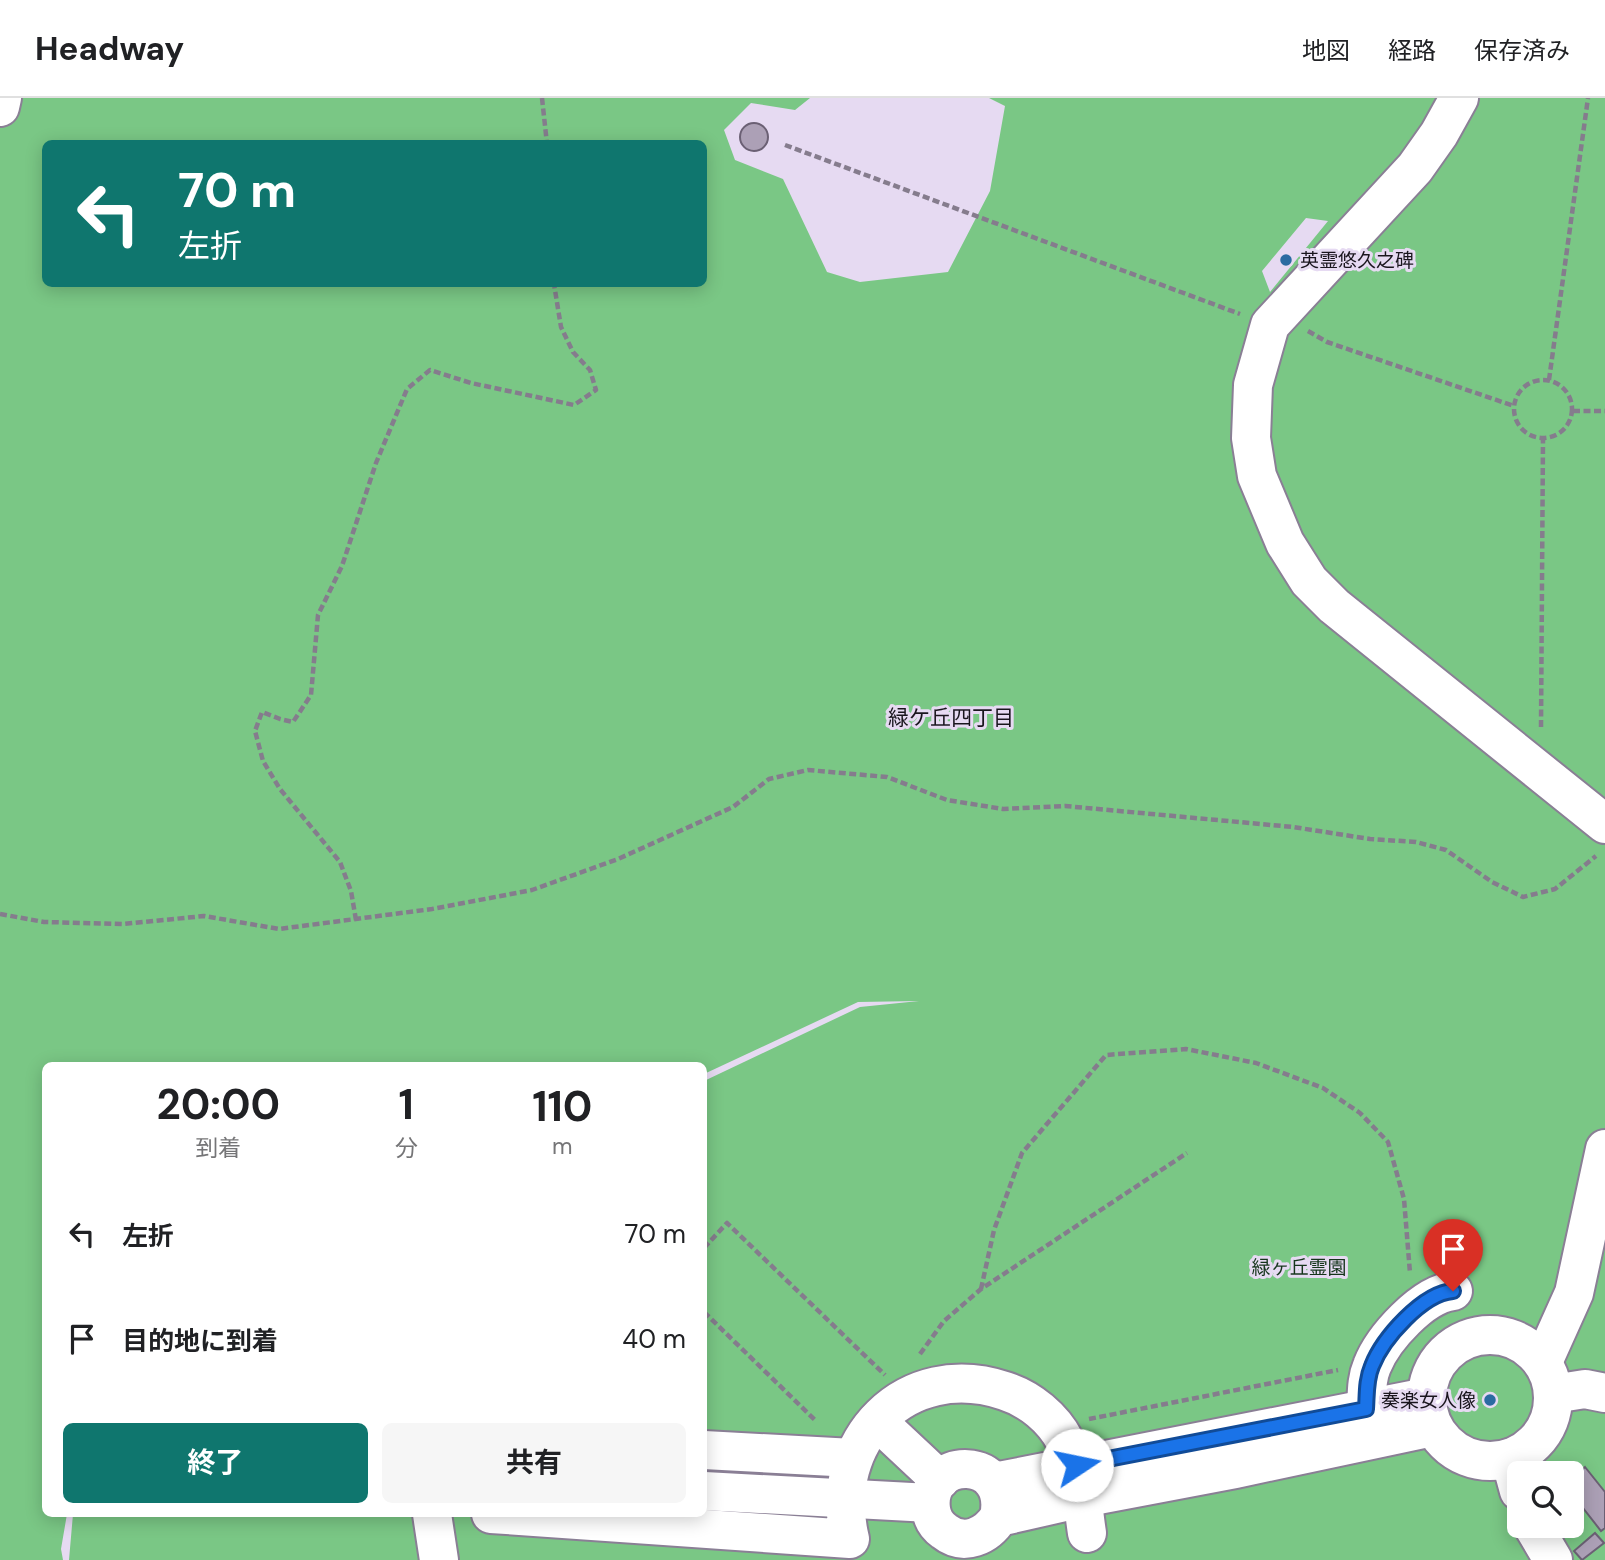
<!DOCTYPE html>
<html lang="ja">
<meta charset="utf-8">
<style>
:root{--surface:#fff;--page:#f6f6f6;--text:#202124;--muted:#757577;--line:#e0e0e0;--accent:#0f766e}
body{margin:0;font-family:"DM Sans","Noto Sans JP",sans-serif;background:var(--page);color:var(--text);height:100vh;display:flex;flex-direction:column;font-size:26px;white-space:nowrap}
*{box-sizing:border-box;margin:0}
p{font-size:23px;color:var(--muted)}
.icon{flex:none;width:38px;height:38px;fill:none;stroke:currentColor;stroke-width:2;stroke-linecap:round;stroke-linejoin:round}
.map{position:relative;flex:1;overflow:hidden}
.sheet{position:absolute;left:42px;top:964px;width:665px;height:455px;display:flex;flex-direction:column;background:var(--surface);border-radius:10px;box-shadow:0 4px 18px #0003}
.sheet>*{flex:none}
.banner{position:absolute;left:42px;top:42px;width:665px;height:147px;border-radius:10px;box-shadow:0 4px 18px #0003;background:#0f766e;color:#fff;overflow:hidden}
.tools{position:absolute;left:1507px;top:1363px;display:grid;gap:14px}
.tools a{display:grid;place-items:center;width:77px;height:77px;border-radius:10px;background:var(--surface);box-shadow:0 4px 18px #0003;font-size:35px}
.pin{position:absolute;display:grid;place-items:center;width:60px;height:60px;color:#fff;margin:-72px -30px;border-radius:50% 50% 50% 0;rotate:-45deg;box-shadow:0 0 7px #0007}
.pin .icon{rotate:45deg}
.me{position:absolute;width:77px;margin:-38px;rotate:79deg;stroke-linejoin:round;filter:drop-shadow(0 0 5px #0008)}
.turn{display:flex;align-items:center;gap:24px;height:147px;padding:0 21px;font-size:32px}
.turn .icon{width:91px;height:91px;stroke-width:2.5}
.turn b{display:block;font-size:49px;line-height:60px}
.eta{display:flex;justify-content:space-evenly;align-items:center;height:119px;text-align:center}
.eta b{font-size:42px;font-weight:700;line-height:49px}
.action{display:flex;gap:14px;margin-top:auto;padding:14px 21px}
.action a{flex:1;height:80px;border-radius:10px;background:var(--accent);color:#fff;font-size:28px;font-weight:700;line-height:80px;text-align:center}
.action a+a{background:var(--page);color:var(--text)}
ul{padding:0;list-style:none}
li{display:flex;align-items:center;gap:21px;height:105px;padding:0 21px}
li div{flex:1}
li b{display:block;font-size:26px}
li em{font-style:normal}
header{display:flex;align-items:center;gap:42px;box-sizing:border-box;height:98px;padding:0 35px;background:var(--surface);border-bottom:2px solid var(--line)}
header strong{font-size:33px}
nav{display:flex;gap:38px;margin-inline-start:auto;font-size:24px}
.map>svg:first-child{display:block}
</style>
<header>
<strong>Headway</strong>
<nav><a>地図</a><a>経路</a><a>保存済み</a></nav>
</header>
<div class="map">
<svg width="1605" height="1462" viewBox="0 0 1605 1462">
<rect width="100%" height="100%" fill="#e6daf2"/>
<!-- green -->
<path fill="#7ac785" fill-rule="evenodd" d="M0 0H810L795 12 751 5 724 32 735 62 783 81 827 174 860 184 948 174 990 93 1005 8 989 0H1605V1462H69L73 1416H704V983L860 909 919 903 858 904 704 976V968H46V1416H67L61 1451 63 1462H0ZM46 46H704V186H46ZM1306 120 1328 123 1270 194 1262 173ZM1519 1376H1572V1428H1519Z"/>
<!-- building -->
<g fill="#aca0b6" stroke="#6b6074" stroke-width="2">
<circle cx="754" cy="39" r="14"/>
<path d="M1585 1369 1605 1394V1430L1601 1433 1572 1396V1381Z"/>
<path d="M1595 1435 1604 1445 1582 1462 1574 1453Z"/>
</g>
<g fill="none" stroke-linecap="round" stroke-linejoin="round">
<defs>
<g id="minor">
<path d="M1459 0 1439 36 1415 70 1270 227 1253 287 1251 340 1257 378 1285 445 1309 483 1334 508 1605 726"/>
<path d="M0 9 2 0"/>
<circle cx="1490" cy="1300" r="63"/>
<path d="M1543 1264 1574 1195 1605 1051"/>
<path d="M1553 1296 1585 1291 1605 1295"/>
<path d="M1366 1311C1367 1296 1366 1282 1372 1268 1383 1240 1423 1196 1453 1193"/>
<path d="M877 1323 940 1382"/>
<path d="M704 1352 853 1360"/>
<path d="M1510 1360 1519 1393"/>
<path d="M994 1384 1427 1299"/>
<path d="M704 1393 930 1405"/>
<path d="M432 1416 439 1462"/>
<path d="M491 1416 850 1441C826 1343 906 1260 1005 1293 1030 1301 1053 1320 1065 1343 1082 1372 1082 1403 1087 1435"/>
<path d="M999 1419C1012 1356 924 1357 931 1411 932 1420 937 1428 944 1433 964 1449 987 1438 999 1419L1082 1400 1235 1371 1433 1329"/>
<path d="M1533 1428 1553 1462"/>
</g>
</defs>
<!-- minor casing -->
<use href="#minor" stroke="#8a7f95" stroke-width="42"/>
<!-- path -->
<g stroke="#857c8d" stroke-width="4.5" stroke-dasharray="7 3.5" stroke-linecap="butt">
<path d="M542 0 547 46"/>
<path d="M785 47 1240 216"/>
<path d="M1308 233 1327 244 1514 308"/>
<circle cx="1543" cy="311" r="29"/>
<path d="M1549 282 1588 0"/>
<path d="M1573 313H1605"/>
<path d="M1541 629 1543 340"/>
<path d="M0 816 44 824 123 826 204 818 279 831 432 811 532 792 618 761 733 709 769 681 808 672 887 679 947 702 1003 711 1065 708 1293 729 1370 741 1416 744 1446 752 1492 784 1523 799 1555 791 1596 758"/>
<path d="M356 822 351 793 340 764 280 691 263 663 255 633 262 614 280 621 293 624 311 597 318 517 342 468 376 365 407 291 430 272 471 285 574 307 596 292 590 272 573 254 561 229 554 186"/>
<path d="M704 1150 727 1125 885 1277"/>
<path d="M981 1191 994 1132 1022 1055 1106 957 1186 951 1256 965 1323 990 1360 1015 1388 1044 1404 1101 1410 1175"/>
<path d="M704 1214 816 1323"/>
<path d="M920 1256 944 1223 981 1191 1187 1055"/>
<path d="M1089 1321 1338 1272"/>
</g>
<!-- minor -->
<use href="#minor" stroke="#fff" stroke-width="38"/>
</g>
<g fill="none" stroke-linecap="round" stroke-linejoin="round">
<defs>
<path id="route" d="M1077 1367 1366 1311C1367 1296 1366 1282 1372 1268 1383 1240 1423 1195 1453 1193"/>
</defs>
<!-- route casing -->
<use href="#route" stroke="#114b97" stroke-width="18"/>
<!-- route -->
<use href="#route" stroke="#1a73e8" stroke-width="12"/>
</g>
<!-- markers -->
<g fill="#2b6ba1" stroke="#e6daf2" stroke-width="2.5">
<circle cx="1286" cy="162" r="7"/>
<circle cx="1490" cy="1302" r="7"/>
</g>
<g text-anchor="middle" stroke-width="6" stroke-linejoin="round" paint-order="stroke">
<!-- poi labels -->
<g font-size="19" fill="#19151d" stroke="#e6daf2" text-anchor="start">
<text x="1300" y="169">英霊悠久之碑</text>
<text x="1476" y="1309" text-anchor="end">奏楽女人像</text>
</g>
<!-- park labels -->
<g font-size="19" fill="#15351b" stroke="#e6daf2">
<text x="1299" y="1176">緑ヶ丘霊園</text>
</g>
<!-- neighbourhood labels -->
<g font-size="21" fill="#19151d" stroke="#e6daf2">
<text x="951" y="627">緑ケ丘四丁目</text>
</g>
</g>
</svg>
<div class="tools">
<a><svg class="icon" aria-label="search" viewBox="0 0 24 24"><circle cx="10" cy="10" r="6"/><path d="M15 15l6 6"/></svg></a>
</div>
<div class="pin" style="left:1453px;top:1193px;background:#d93025"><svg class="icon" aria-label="arrive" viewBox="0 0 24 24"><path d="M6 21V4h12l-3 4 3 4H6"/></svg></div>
<svg class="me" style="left:1077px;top:1367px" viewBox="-20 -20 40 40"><circle r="19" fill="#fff"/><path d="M0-13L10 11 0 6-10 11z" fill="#1a73e8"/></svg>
<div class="banner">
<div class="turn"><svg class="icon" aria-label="left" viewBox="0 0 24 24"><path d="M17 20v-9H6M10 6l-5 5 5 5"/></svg><div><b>70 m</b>左折</div></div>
</div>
<section class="sheet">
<div class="eta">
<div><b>20:00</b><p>到着</p></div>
<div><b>1</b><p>分</p></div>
<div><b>110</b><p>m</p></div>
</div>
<ul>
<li><svg class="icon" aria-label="left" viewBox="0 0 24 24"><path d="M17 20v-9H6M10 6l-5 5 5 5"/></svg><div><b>左折</b></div><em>70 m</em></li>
<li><svg class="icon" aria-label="arrive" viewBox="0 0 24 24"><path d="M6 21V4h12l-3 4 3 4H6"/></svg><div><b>目的地に到着</b></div><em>40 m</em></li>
</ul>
<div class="action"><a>終了</a><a>共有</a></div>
</section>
</div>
